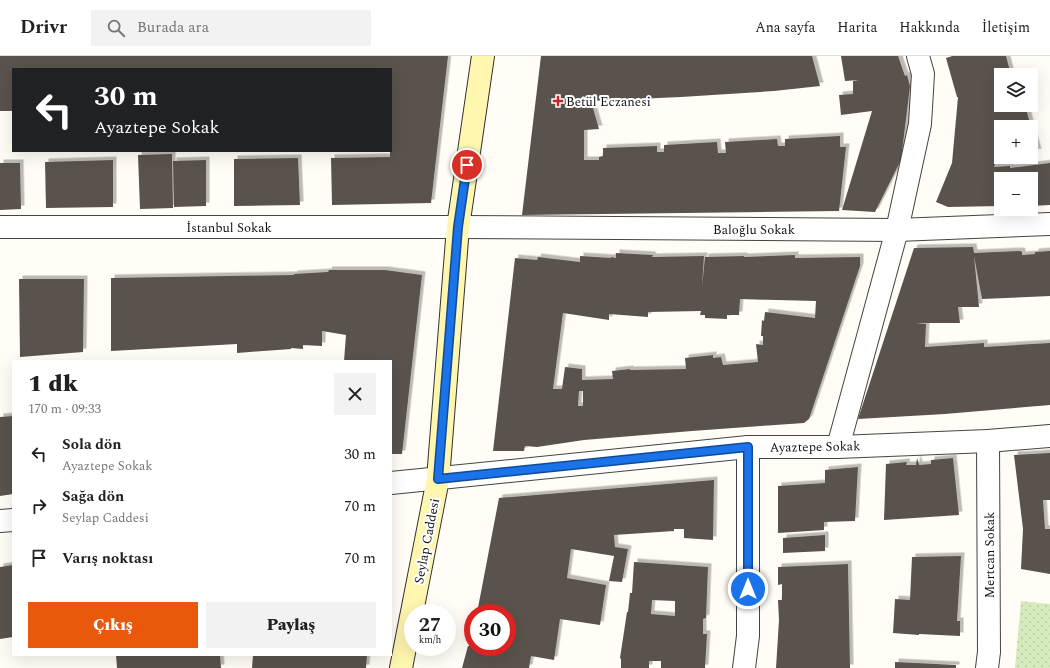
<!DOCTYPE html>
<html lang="tr">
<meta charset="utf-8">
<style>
:root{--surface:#fff;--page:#f2f2f2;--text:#202124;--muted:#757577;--line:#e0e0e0;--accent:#ea580c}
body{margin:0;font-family:Spectral,serif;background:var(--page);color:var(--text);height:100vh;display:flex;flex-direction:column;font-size:15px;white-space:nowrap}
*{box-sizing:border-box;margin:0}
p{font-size:13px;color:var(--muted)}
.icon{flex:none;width:22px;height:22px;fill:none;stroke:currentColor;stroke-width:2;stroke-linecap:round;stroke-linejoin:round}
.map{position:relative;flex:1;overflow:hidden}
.sheet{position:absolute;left:12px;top:304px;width:380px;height:296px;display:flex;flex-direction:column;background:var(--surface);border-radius:0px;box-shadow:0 4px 16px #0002}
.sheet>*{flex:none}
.banner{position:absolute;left:12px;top:12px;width:380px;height:84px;border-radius:0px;box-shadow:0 4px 16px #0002;background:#202124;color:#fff;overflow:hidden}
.tools{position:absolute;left:994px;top:12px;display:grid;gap:8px}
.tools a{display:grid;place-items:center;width:44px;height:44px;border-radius:0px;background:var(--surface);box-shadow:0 4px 16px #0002;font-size:20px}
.speed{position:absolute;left:404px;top:548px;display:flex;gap:8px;font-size:20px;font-weight:700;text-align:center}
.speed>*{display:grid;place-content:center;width:52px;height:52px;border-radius:50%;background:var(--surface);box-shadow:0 4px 16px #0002;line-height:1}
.speed small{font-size:10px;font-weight:400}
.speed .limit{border:6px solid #d22;background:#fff;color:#111}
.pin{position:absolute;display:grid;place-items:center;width:34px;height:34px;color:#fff;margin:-17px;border:2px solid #fff;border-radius:50%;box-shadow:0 1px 4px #0007}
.me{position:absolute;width:44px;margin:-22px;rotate:0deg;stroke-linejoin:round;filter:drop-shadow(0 0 3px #0008)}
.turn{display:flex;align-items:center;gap:14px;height:84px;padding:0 16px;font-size:18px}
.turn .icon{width:52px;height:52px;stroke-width:2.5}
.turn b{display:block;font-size:28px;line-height:34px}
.round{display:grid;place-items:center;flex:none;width:42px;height:42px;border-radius:0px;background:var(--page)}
.headline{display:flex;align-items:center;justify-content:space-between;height:68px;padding:0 16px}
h1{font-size:24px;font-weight:800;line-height:30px}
.action{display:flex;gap:8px;margin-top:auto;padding:8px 16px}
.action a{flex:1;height:46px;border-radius:0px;background:var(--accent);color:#fff;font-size:16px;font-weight:800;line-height:46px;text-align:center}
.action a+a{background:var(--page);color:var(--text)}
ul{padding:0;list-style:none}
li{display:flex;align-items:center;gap:12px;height:52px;padding:0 16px}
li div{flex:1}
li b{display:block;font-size:15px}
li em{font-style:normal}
header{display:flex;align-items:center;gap:24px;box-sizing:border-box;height:56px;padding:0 20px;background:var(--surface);border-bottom:1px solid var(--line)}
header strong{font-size:19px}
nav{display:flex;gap:22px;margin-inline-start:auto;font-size:14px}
.search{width:280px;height:36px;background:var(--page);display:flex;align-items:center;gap:10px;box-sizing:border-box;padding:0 14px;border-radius:0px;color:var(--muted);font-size:15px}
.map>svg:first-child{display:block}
</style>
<header>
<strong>Drivr</strong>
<div class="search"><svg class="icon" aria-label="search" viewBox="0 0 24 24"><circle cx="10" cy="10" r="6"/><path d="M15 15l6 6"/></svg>Burada ara</div>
<nav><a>Ana sayfa</a><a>Harita</a><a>Hakkında</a><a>İletişim</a></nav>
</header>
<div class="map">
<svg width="1050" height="612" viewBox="0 0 1050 612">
<defs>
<pattern id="grass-dots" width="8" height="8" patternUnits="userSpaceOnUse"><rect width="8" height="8" fill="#d5ebbd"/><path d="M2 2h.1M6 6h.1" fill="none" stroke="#b6c8a1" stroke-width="1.8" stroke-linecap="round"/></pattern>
<filter id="shadow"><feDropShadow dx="3.5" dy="-3.5" stdDeviation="0" flood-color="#0004"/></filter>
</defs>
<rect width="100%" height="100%" fill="#fffdf5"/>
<!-- grass -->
<path fill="url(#grass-dots)" d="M1021 545 1050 548V612H1015Z"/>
<!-- building -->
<g fill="#5a524d" fill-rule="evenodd" filter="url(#shadow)">
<path d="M0 0H448L431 147 332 149 331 102 390 101V95H391V13H13V55H0Z"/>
<path d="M541 0H812L820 30 774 35 681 41 591 45 599 73 584 74V104H599V101L603 100V92L657 90V96H664V89L717 86 718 97H726L725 86 777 83 778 90H785V83L840 80V91H846L839 155 522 159Z"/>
<path d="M841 0H898L905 20 907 19 910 30 901 104 875 156 842 154 872 55 841 59 839 39 853 38V25L859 24 845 25Z"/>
<path d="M953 0H1006L1011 19H1001V49H1025L1031 71H1001V101H998L994 111 1010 110V112L1050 107V149L1031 150V123H1001V150L948 151 936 146 952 107 958 41H957L946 2Z"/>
<path d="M1031 71 1038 96 1031 97Z"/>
<path d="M172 98 173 152 140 153 138 99Z"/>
<path d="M298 102 300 149 234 150V103Z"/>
<path d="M113 104V151L46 152 45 106Z"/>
<path d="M206 104V150L174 151 173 105Z"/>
<path d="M0 107H20L21 153 0 154Z"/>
<path d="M973 191 974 197 1020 195 1022 196V199L1035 198V196L1050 195V240L982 243 974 200 979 251H958L960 267H915L926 268 925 291 984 287V291L1050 287V349L945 358 858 363 914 192Z"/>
<path d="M616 197 653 199 652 201 704 200 702 231 705 201 744 200V201L795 199V202L860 201V210L809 363 804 367 692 375 691 367 692 375 584 384 537 391 525 390 524 395H493L515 202 537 204 538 201 580 206V200L611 202V201L616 202ZM740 243 816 245 815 262 765 256 764 265 762 264 761 280H763V289L756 288 758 306 723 309 721 301 713 302V299L685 302 686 313 630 314V313L612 315 613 323 582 324V313L565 311 562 333H553L563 257 609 264V258L648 261V256L701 255 700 259H705V262L727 263V259H739ZM579 335H583V350H578Z"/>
<path d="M329 214H385L422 219 402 398H391V305H344L346 279 322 275V290L303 289V293L291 292V293L237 297V288L111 295V222L294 219V218L328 216Z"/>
<path d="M19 223H84L83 296 20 301Z"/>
<path d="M13 360V438L0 440V361Z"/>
<path d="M1050 397V444H1043L1045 473H1050V518L1021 513 1023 473 1014 399Z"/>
<path d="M917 402 919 409 931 408V404L953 402 959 459 884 464 886 408 907 406 906 409H916Z"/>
<path d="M858 411 855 465 824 466V474L778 477V430L825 427V414Z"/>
<path d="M714 424 713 484 684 482V473H674V475L614 479 615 491 628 493 622 526 609 525 614 500 571 493 567 522 606 529 600 569 560 563 554 604 531 600 529 612H462L468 590H470L472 579 473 591H507V557H477L499 442Z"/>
<path d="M825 479V495L783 497V482Z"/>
<path d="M961 500 957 565H960V580L919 578V579L893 577 895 543 910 544 912 501Z"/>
<path d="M634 506 708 511 706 562 703 563V578H707L705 612H661V605H649V612H621V603L620 602 627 556H628L630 537H632ZM652 544 675 545V560L651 558Z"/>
<path d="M848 508 850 612H776L779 564 778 544H782V528L778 529V511Z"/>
<path d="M13 509V581L0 583V511Z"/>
<path d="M116 599H220L221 612H117Z"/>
<path d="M253 599H367L366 612H252Z"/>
<path d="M895 606 956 609V612H895Z"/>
</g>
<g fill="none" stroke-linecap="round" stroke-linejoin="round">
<defs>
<g id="minor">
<path d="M0 171H458L897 174 1050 168"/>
<path d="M838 391 897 174 920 68 923 18 918 0"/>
<path d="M391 427 748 391H838L988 385 1050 380"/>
<path d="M0 465 13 464"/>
<path d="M744 612 748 580V391"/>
<path d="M987 612 989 596 988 385"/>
</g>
<path id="secondary" d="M401 612 438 423 458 171 483 0"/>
</defs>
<!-- minor casing -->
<use href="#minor" stroke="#444" stroke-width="24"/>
<!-- secondary casing -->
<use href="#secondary" stroke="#333" stroke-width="24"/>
<!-- minor -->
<use href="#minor" stroke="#fff" stroke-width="22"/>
<!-- secondary -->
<use href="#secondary" stroke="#fff6b0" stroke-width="22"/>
</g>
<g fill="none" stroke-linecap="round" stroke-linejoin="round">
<defs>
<path id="route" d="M467 109 458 171 438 423 748 391V533"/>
</defs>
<!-- route casing -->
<use href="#route" stroke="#114b97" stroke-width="10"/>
<!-- route -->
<use href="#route" stroke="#1a73e8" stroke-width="7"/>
</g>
<!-- markers -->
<path fill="#c4262e" stroke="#fff" stroke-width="1.5" d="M556 39h4v4h4v4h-4v4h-4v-4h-4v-4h4z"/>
<g text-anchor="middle" stroke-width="4" stroke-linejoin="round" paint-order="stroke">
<!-- poi labels -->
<g font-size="13" fill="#111" stroke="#fff" text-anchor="start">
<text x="566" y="50">Betül Eczanesi</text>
</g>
<!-- street labels -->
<g font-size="13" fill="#111" stroke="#fff">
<text x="229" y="176">İstanbul Sokak</text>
<text x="754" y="178">Baloğlu Sokak</text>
<text transform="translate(815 390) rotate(-1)" y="5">Ayaztepe Sokak</text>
<text transform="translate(426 485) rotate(-79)" y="5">Seylap Caddesi</text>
<text transform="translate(989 499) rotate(-90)" y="5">Mertcan Sokak</text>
</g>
</g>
</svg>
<div class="tools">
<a><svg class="icon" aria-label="layers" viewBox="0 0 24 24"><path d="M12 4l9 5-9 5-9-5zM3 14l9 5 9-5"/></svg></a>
<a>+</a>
<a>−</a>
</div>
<div class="speed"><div>27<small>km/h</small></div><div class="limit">30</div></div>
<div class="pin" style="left:467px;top:109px;background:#d93025"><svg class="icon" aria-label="arrive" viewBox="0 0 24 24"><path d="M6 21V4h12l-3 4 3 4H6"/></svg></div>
<svg class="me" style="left:748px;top:533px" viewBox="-20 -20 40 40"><circle r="17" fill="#1a73e8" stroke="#fff" stroke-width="3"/><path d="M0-11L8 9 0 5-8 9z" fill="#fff"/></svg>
<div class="banner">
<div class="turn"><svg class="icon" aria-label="left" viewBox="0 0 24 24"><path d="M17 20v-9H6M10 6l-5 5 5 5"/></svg><div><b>30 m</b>Ayaztepe Sokak</div></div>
</div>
<section class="sheet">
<div class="headline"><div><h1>1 dk</h1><p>170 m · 09:33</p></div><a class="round"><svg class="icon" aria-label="close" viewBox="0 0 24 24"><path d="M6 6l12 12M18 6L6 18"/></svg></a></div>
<ul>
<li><svg class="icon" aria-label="left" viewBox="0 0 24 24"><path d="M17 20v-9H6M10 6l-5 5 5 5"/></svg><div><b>Sola dön</b><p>Ayaztepe Sokak</p></div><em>30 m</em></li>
<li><svg class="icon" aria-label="right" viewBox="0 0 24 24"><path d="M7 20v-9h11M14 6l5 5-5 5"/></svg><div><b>Sağa dön</b><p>Seylap Caddesi</p></div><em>70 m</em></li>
<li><svg class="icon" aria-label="arrive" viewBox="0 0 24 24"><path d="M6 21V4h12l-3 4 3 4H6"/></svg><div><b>Varış noktası</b></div><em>70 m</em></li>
</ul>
<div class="action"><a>Çıkış</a><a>Paylaş</a></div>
</section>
</div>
